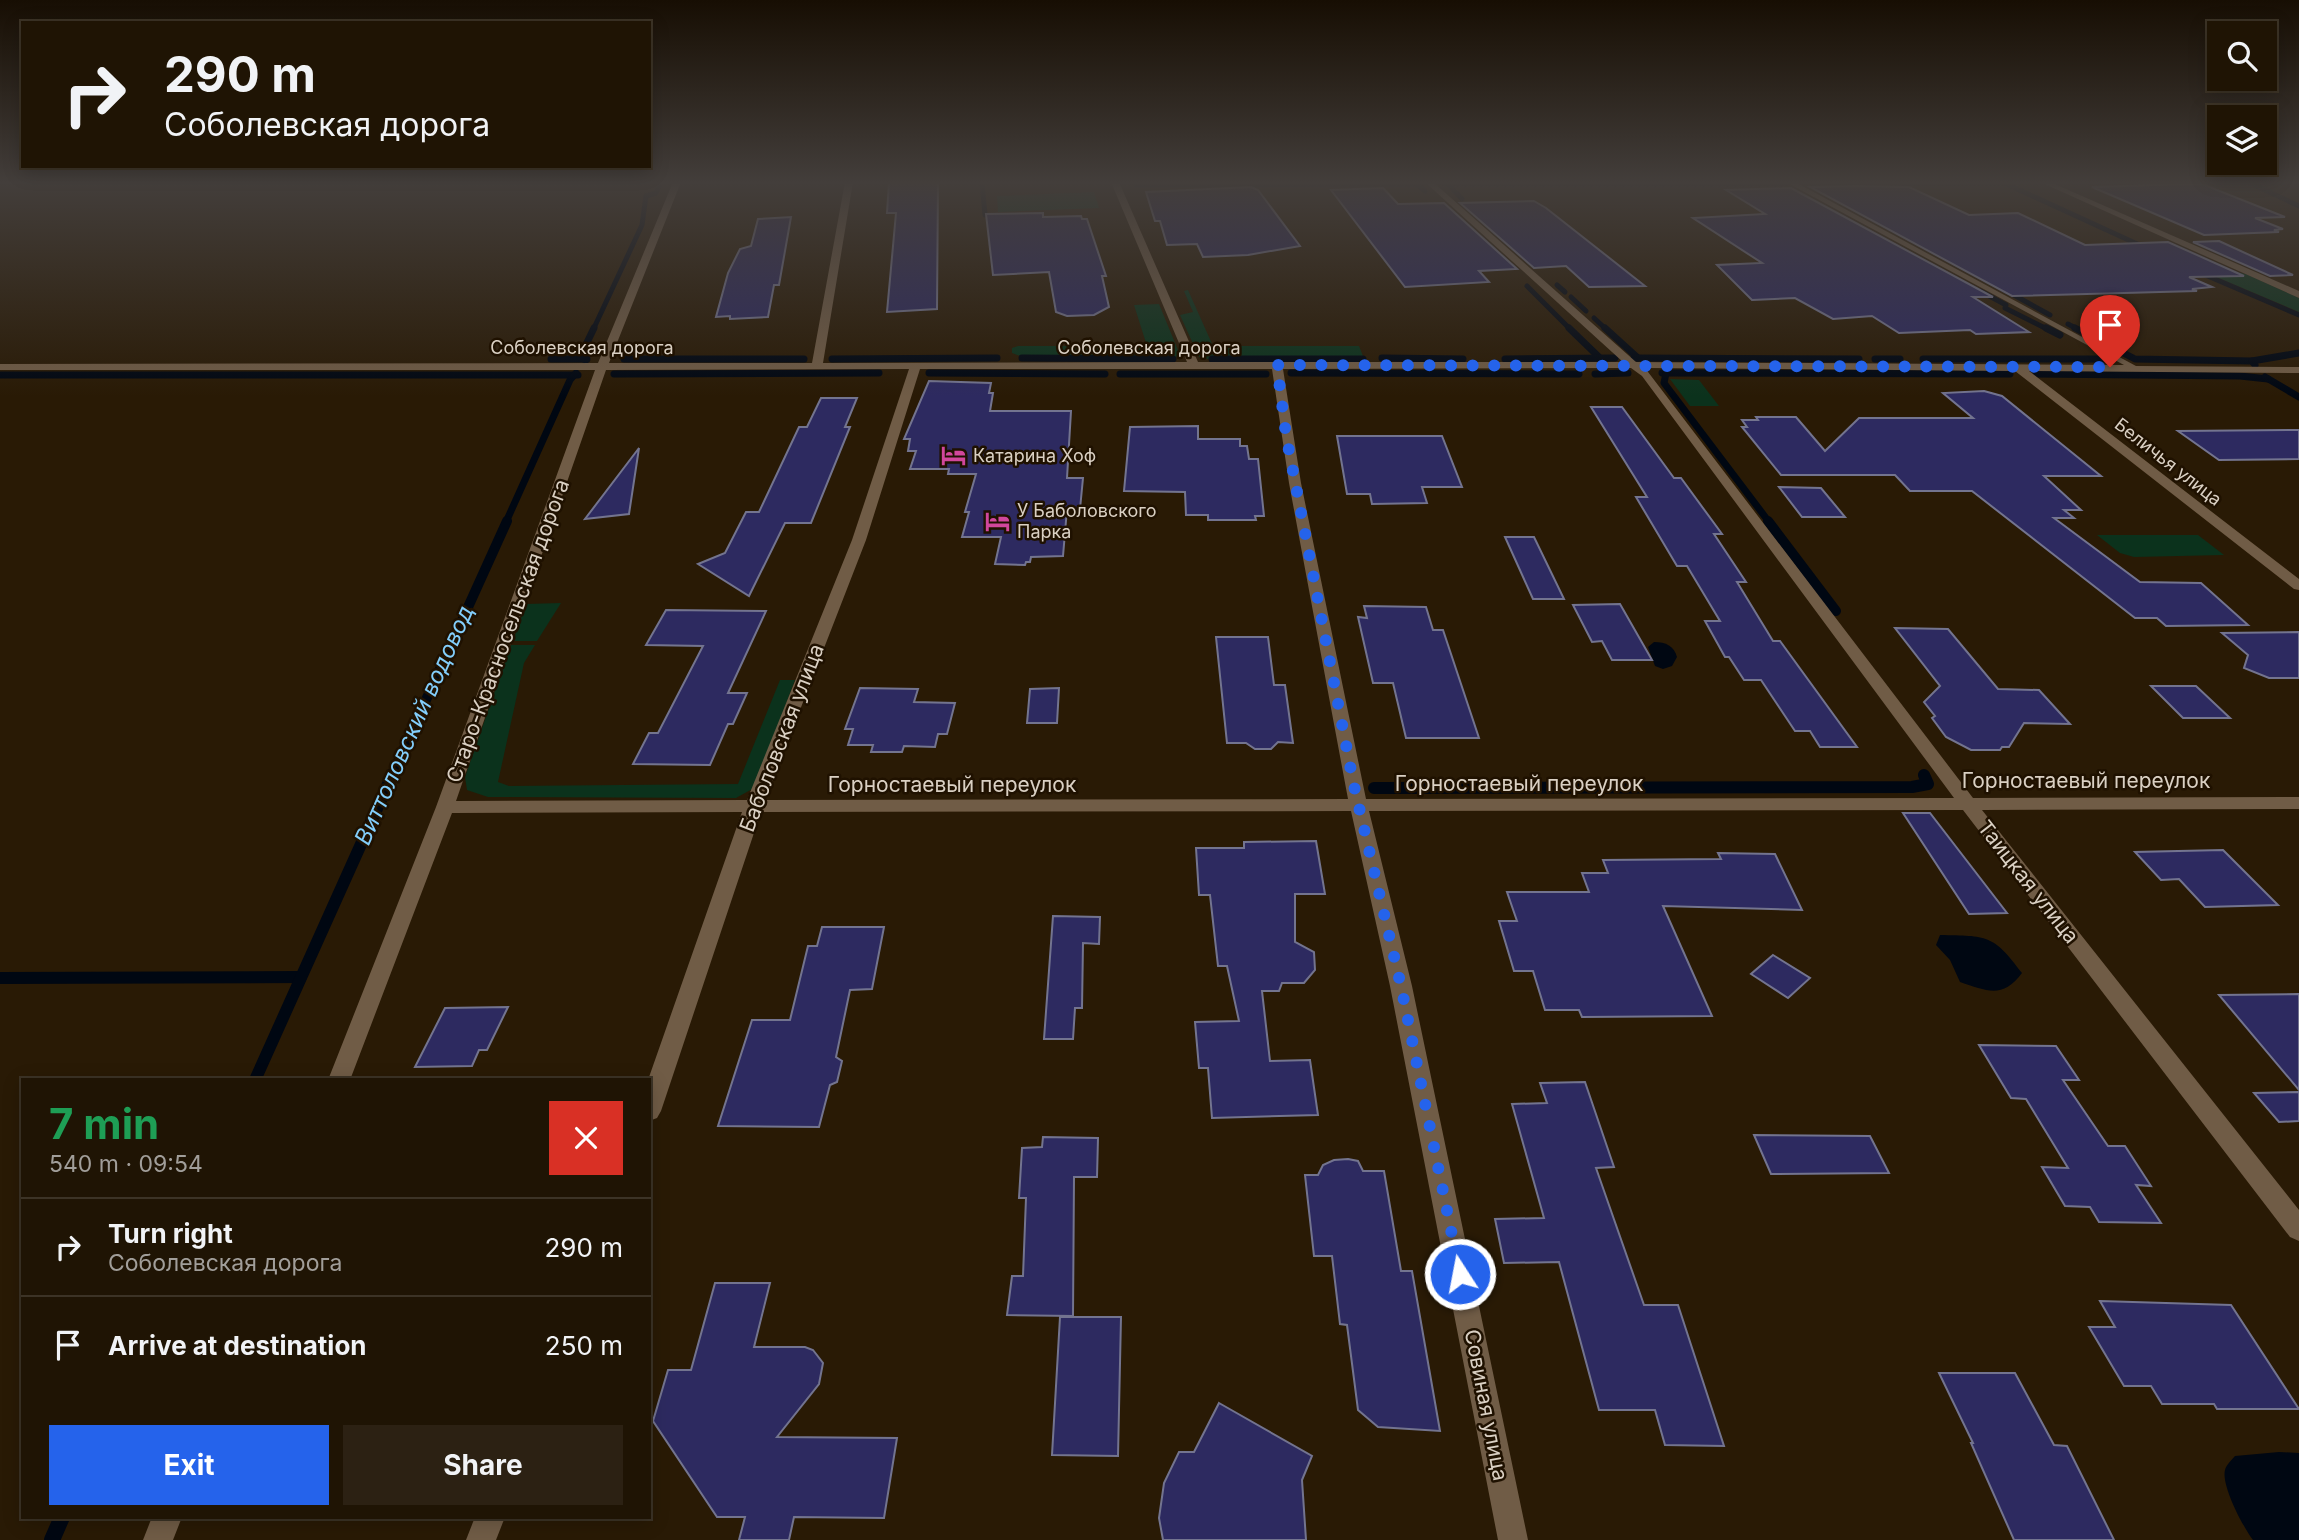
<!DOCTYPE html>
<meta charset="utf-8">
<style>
:root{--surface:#1f1404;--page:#2c2113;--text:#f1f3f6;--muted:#a19e9a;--line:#3c3326;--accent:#2563eb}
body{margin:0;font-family:Inter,sans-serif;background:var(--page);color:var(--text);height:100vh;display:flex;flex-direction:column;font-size:26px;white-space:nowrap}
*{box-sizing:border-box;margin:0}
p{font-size:23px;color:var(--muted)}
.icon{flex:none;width:38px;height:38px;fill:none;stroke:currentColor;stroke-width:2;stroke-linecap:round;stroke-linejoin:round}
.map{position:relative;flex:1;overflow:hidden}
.drawer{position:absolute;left:21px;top:1078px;width:630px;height:441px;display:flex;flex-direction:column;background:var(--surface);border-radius:0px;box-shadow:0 4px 18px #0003,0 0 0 2px var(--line)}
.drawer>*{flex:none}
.top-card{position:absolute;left:21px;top:21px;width:630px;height:147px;border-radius:0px;box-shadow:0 4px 18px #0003,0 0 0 2px var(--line);background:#1f1404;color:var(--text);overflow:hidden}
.tools{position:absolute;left:2207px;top:21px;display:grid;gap:14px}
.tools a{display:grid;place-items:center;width:70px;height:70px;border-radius:0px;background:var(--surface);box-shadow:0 4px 18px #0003,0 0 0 2px var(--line);font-size:35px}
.pin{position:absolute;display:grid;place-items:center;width:60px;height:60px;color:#fff;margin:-72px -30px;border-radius:50% 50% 50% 0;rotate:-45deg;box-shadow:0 0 7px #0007}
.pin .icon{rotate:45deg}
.me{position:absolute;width:77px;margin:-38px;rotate:349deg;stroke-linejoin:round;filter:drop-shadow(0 0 5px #0008)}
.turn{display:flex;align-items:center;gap:24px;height:147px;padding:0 28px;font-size:32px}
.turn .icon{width:91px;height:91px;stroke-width:2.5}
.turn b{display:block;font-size:49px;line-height:60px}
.round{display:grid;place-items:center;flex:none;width:74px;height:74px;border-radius:0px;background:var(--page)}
.summary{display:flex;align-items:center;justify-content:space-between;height:119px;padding:0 28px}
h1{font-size:42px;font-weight:700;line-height:52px;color:#1e9e55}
.action{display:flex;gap:14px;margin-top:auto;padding:14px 28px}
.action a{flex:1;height:80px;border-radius:0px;background:var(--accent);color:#fff;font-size:28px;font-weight:700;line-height:80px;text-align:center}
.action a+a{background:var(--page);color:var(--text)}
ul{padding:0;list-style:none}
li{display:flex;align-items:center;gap:21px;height:98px;padding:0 28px;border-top:2px solid var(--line)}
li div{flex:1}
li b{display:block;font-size:26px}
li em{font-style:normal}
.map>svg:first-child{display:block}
</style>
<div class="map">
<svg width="2299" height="1540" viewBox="0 0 2299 1540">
<rect width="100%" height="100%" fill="#291a05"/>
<!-- green -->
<g fill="#0b321c">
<path d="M1094 192 1099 208 998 212 997 196Z"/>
<path d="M2235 272 2246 274 2299 298V312L2209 274Z"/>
<path d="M1188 290 1213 346H1359L1363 356H1215L1212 360 1199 357 1180 315 1193 312 1184 291Z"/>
<path d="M1159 304 1180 355 1173 359V357H1023L1012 353V348L1018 346H1147L1134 305Z"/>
<path d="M1670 379 1699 380 1719 406H1690Z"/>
<path d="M2097 535H2198L2224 555 2134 557 2120 553Z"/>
<path d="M561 603 537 641H513L526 604Z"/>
<path d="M511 645H535L524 663 498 782 509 786 738 784 780 680H795L754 788 736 798 488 797 467 790 465 777Z"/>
</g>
<!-- water -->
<g fill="#000712">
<path d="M1654 642C1666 642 1674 646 1677 657L1672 666 1663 669 1655 666 1648 647Z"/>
<path d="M1940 935C1987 936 1993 934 2022 973 2003 999 1987 991 1960 982L1950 960 1936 945Z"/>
<path d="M2279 1452 2299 1453V1540H2253C2243 1527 2221 1485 2225 1470 2226 1465 2231 1461 2235 1456Z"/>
</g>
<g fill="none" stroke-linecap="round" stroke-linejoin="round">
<!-- stream-far4 -->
<g stroke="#000712" stroke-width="5">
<path d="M982 182 985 215"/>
<path d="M2002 182 2146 248"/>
<path d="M2258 182 2250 183 2299 206"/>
<path d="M1447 183 1462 199"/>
<path d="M1444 184H1785"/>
<path d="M1813 184 2005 183"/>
<path d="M1136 185 1417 184 1425 191"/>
<path d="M2203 274 2299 315"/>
<path d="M1557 285 1565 292"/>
<path d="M1527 286 1571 330"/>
<path d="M2003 289 2050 315"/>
<path d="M1980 291 2006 305 2005 308 2049 330"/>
<path d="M1571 297 1586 311"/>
<path d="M1594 318 1607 330"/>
<path d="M2068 324 2079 330"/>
<path d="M593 330 642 225 646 196 656 193 661 182"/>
</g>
<!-- stream-far3 -->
<g stroke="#000712" stroke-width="7">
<path d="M1569 328 1601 359"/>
<path d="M1605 328 1638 358"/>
<path d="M2046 328 2060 335"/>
<path d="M2075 328 2135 359 2252 361"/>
<path d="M1022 358 1173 359"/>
<path d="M1382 358 1463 359"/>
<path d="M1634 358 1859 359"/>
<path d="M551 359H587"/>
<path d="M624 359H804"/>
<path d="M832 359 997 358"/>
<path d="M1212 359H1363"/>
<path d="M1505 359 1615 358"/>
<path d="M1875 359H1900"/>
<path d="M1923 359H2107"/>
<path d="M586 360 580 357 594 328"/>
<path d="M2255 365 2252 361 2299 353"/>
<path d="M929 373 1105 374"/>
<path d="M1291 373 1579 374"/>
<path d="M1662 373 2010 374"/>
<path d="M1666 373 1664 383 1769 522"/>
<path d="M614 374 879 373"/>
<path d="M1120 374H1266"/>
<path d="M1595 374 1628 373"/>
<path d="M2036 374 2240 376 2268 379"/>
<path d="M0 375H578"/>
<path d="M2265 377 2299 397"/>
<path d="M506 522 570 380 576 373"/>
</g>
<!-- stream-far2 -->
<g stroke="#000712" stroke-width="10">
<path d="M1768 521 1836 611"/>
<path d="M392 775 507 521"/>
</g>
<!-- stream-far1 -->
<g stroke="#000712" stroke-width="12">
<path d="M1374 788 1912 787 1928 784 1924 775"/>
<path d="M0 978 301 977"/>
<path d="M255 1080 393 773"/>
</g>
<!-- stream -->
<path stroke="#000712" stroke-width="16" d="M52 1540 62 1517"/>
</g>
<!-- building -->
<g fill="#2d2a60" stroke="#73748f" stroke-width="2">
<path d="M889 182H938L937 309 887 312 896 213H887Z"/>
<path d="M2188 184H2202L2285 217 2255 218 2283 229 2274 230 2279 232 2204 235 2092 187Z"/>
<path d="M1856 186 1909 187 1969 215 2018 213 2085 245 2168 242 2244 276 2189 277 2212 287 2192 289 2197 291 2012 296 1810 187Z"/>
<path d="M1251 187 1258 190 1300 246 1248 255 1203 257 1197 244 1167 245 1160 221H1155L1146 192Z"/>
<path d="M1383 188 1398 204 1444 203 1517 269 1479 271 1489 282 1405 287 1331 190Z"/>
<path d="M1791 188 1993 297H1973L2029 332 1976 334 1970 330 1899 333 1872 316 1833 319 1795 298 1752 300 1717 265 1762 263 1693 218 1765 214 1726 190Z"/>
<path d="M1534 201 1546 208 1645 286 1589 287 1566 266 1534 268 1460 203Z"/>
<path d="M1043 213V217L1081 216 1082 219H1087L1106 276H1102L1109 307 1094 315 1067 316 1056 312 1049 272 993 275 986 214Z"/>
<path d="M791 217 779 285H774L768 317 730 319V316L716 317 728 273 740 249 751 246 758 219Z"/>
<path d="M2219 241 2293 275 2270 276 2193 242Z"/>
<path d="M929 381 991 383 989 393H993L990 411H1071L1067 478H1083L1080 509H1067L1063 556 1031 557 1030 562H1026L1025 565 995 564 1001 537H962L969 512H965L976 474H948L949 469H910L916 451H908L910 439H904Z"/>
<path d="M1984 391 2002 396 2101 476H2044L2081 510H2064L2074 518H2054L2140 582 2201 583 2248 625 2166 626 2157 618H2135L1972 491H1910L1895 475H1781L1742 427H1747L1742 420H1758L1756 417H1796L1825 451 1859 418H1973L1943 393Z"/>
<path d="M821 398H857L845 427H850L811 523H785L749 596 698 564 725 553 746 512H759L799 427H807Z"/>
<path d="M1591 407H1622L1674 478H1681L1722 534H1714L1746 582H1737L1773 641H1780L1857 747H1820L1810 731H1795L1761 680H1744L1729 657H1725L1705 621H1720L1687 566H1677L1636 497H1647Z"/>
<path d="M1198 426V439H1240V446H1247L1249 459H1258L1264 516H1255L1256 520H1208V515H1186L1185 492 1124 491 1130 427Z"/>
<path d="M2299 430V459L2219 460 2178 431Z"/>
<path d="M1337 436H1442L1462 487H1422L1427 503 1372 504 1370 494H1347Z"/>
<path d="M639 448 629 514 585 519Z"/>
<path d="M1779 487 1821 488 1845 517H1802Z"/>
<path d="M1505 537H1534L1564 599H1533Z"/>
<path d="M1620 604 1652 660H1612L1602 641 1592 642 1573 605Z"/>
<path d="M1364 606 1426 607 1433 630H1443L1479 738H1406L1393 683H1373L1358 617 1367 618Z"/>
<path d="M666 610 766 611 728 693H747L733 724H728L710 765 633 764 649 733H658L703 646 646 645Z"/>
<path d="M1895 628 1948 629 1998 689 2039 690 2070 724 2024 723 2009 747H2002L2000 750H1971L1946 737 1932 718 1935 716 1924 702 1940 686Z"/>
<path d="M2299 632V678H2269L2244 668 2248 655 2222 633Z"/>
<path d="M1216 637H1268L1274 685H1285L1293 743 1278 742 1271 749H1255L1246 743H1227Z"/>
<path d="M2151 686H2196L2230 718H2183Z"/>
<path d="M860 688 918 689 914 702 955 703 947 734H938L935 747 904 746 902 752H871L873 745H848L853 729H845Z"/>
<path d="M1059 688 1057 723H1027L1030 689Z"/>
<path d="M1903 813H1930L2007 913 1969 914Z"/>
<path d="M1316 841 1325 894H1295V942L1314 952 1315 970 1304 983H1282L1279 991H1262L1270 1061 1310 1060 1318 1115 1212 1118 1208 1068H1199L1195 1022 1239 1021 1227 966H1218L1210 895H1199L1196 848H1244V842Z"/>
<path d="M2223 850 2278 905 2205 907 2179 879 2161 880 2135 852Z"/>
<path d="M1718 853 1775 854 1802 910 1663 906 1712 1016 1582 1017 1579 1010H1545L1533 971H1514L1499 921H1517L1507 892H1589L1582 873H1608L1603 860 1721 859Z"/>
<path d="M1053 916 1100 917 1099 944 1083 943 1082 1008H1075L1073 1039H1044Z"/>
<path d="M822 927H884L872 989 850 990 836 1057 842 1061 837 1082 830 1085 819 1127 718 1126 752 1020H790L808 946H817Z"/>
<path d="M1773 955 1810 978 1788 998 1751 974Z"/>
<path d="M2299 994V1090L2219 995Z"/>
<path d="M508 1007 487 1050H479L472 1066 415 1067 445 1008Z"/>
<path d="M1979 1045 2056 1046 2079 1080H2063L2108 1146H2125L2151 1186 2136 1185 2161 1223 2099 1222 2090 1207 2065 1206 2042 1167 2068 1168 2026 1099 2011 1098Z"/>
<path d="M1585 1082 1614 1167 1596 1168 1644 1305H1678L1724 1446 1665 1445 1655 1410H1599L1559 1262 1504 1263 1495 1219 1544 1218 1512 1104 1547 1103 1540 1083Z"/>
<path d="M2299 1092V1121L2279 1122 2254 1093Z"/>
<path d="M1754 1135 1870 1136 1889 1173 1771 1174Z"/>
<path d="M1043 1137 1098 1138 1097 1177H1074L1073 1316 1007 1315 1012 1276H1023L1026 1198H1019L1022 1148 1042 1147Z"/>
<path d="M1348 1159 1358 1161 1363 1171H1384L1401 1271H1412L1440 1431 1378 1427 1358 1410 1347 1325 1340 1324 1332 1256H1314L1305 1175H1318L1323 1165 1334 1160Z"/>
<path d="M715 1283H770L754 1347H805L813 1350 823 1363 819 1384 777 1437 897 1438 884 1518 794 1517 789 1540H739L745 1517H717L653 1421 668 1370H691Z"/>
<path d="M2100 1301 2231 1305 2299 1409H2217L2214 1404H2162L2151 1386H2124L2089 1327H2115Z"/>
<path d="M1060 1317H1121L1118 1456 1052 1455Z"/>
<path d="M1939 1373H2015L2054 1445 2067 1446 2114 1540H2014L1971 1443H1973Z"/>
<path d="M1219 1403 1312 1456 1302 1480 1306 1540H1163L1159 1518 1164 1483 1179 1452H1194Z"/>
</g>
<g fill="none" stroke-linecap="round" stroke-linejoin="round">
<!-- minor -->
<g fill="#705c46" fill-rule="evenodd">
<path d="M673 182H681L609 363H812L845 182H853L823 363 1187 362 1111 182H1119L1198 362H1623L1425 182H1433L1636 362 2124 365 1786 182H1795L2136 366 2299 367V373L2029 371 2299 579V590L2294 589 2015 371 1645 368 1973 798 2299 797V809L1982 810 2299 1210V1241L2290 1237 1963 810 1369 811 1412 986 1528 1540H1498L1390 986 1351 811 761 812 661 1111 657 1118 649 1121 648 1080 742 812 452 813 350 1080H328L436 807 595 370H0V364L598 363ZM1631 368 1642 376 1954 798 1366 799 1301 483 1283 369ZM909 369 852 540 747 800 456 801 606 370ZM920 369H1272L1289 483 1348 799 765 800 866 540Z"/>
<path d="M2040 182H2050L2299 291V298Z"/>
<path d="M152 1517H182L173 1540H143Z"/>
<path d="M475 1517H505L496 1540H466Z"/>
</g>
</g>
<!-- sky -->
<linearGradient id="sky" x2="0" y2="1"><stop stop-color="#170e03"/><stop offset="0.46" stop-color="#433e3b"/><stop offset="1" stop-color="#433e3b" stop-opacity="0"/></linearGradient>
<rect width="2299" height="397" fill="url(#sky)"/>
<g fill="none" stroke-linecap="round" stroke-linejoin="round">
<!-- route -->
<path stroke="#2563eb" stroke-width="12" stroke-dasharray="0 21.6" d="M1460 1274 1401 986 1354 786 1286 435 1277 365 2110 367"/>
</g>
<!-- icons -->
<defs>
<symbol id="hotel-bare" viewBox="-9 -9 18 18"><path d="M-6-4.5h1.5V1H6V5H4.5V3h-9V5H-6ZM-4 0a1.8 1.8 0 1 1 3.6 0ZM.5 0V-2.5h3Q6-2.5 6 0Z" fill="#d1479c" stroke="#1f1100" stroke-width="2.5" paint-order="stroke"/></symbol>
</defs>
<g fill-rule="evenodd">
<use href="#hotel-bare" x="936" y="438" width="35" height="35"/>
<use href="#hotel-bare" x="980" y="504" width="35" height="35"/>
</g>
<g text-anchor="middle" stroke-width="5" stroke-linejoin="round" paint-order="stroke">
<!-- far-street labels -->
<g font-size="18" fill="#dad0c3" stroke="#1f1100">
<text x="582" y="354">Соболевская дорога</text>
<text x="1149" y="354">Соболевская дорога</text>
<text transform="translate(2168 462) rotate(38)" y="6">Беличья улица</text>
</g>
<!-- far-poi labels -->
<g font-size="18" fill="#dad0c3" stroke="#1f1100" text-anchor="start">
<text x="973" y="462">Катарина Хоф</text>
<text x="1017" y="517">У Баболовского<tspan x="1017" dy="21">Парка</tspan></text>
</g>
<!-- street labels -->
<g font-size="21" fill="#dad0c3" stroke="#1f1100">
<text transform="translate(508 631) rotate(-70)" y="7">Старо-Красносельская дорога</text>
<text transform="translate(782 738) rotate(-69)" y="7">Баболовская улица</text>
<text x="2086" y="788">Горностаевый переулок</text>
<text x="1519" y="791">Горностаевый переулок</text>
<text x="952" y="792">Горностаевый переулок</text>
<text transform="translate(2028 882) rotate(52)" y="7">Таицкая улица</text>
<text transform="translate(1486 1405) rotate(79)" y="7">Совиная улица</text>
</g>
<!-- water labels -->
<g font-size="23" font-style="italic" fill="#83cefb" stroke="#1f1100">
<text transform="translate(414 725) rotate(-66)" y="8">Виттоловский водовод</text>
</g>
</g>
</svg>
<div class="tools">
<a><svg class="icon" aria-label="search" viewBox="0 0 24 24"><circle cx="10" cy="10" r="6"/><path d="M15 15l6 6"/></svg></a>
<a><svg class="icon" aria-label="layers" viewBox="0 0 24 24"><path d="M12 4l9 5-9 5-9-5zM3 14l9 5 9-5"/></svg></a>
</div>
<div class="pin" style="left:2110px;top:367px;background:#d93025"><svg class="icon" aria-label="arrive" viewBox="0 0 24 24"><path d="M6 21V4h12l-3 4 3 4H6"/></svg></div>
<svg class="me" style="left:1460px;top:1274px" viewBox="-20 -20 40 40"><circle r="17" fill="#2563eb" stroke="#fff" stroke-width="3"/><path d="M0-11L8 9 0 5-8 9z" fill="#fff"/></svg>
<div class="top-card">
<div class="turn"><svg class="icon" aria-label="right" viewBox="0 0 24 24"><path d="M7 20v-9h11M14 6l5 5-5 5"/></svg><div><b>290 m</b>Соболевская дорога</div></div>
</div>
<section class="drawer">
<div class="summary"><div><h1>7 min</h1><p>540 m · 09:54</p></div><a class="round" style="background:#d93025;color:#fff"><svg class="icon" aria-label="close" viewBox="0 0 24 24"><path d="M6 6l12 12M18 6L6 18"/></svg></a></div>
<ul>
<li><svg class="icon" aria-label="right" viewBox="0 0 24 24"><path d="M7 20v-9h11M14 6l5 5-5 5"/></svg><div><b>Turn right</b><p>Соболевская дорога</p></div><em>290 m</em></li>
<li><svg class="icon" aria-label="arrive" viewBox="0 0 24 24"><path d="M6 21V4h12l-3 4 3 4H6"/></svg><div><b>Arrive at destination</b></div><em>250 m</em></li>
</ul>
<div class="action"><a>Exit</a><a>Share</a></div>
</section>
</div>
